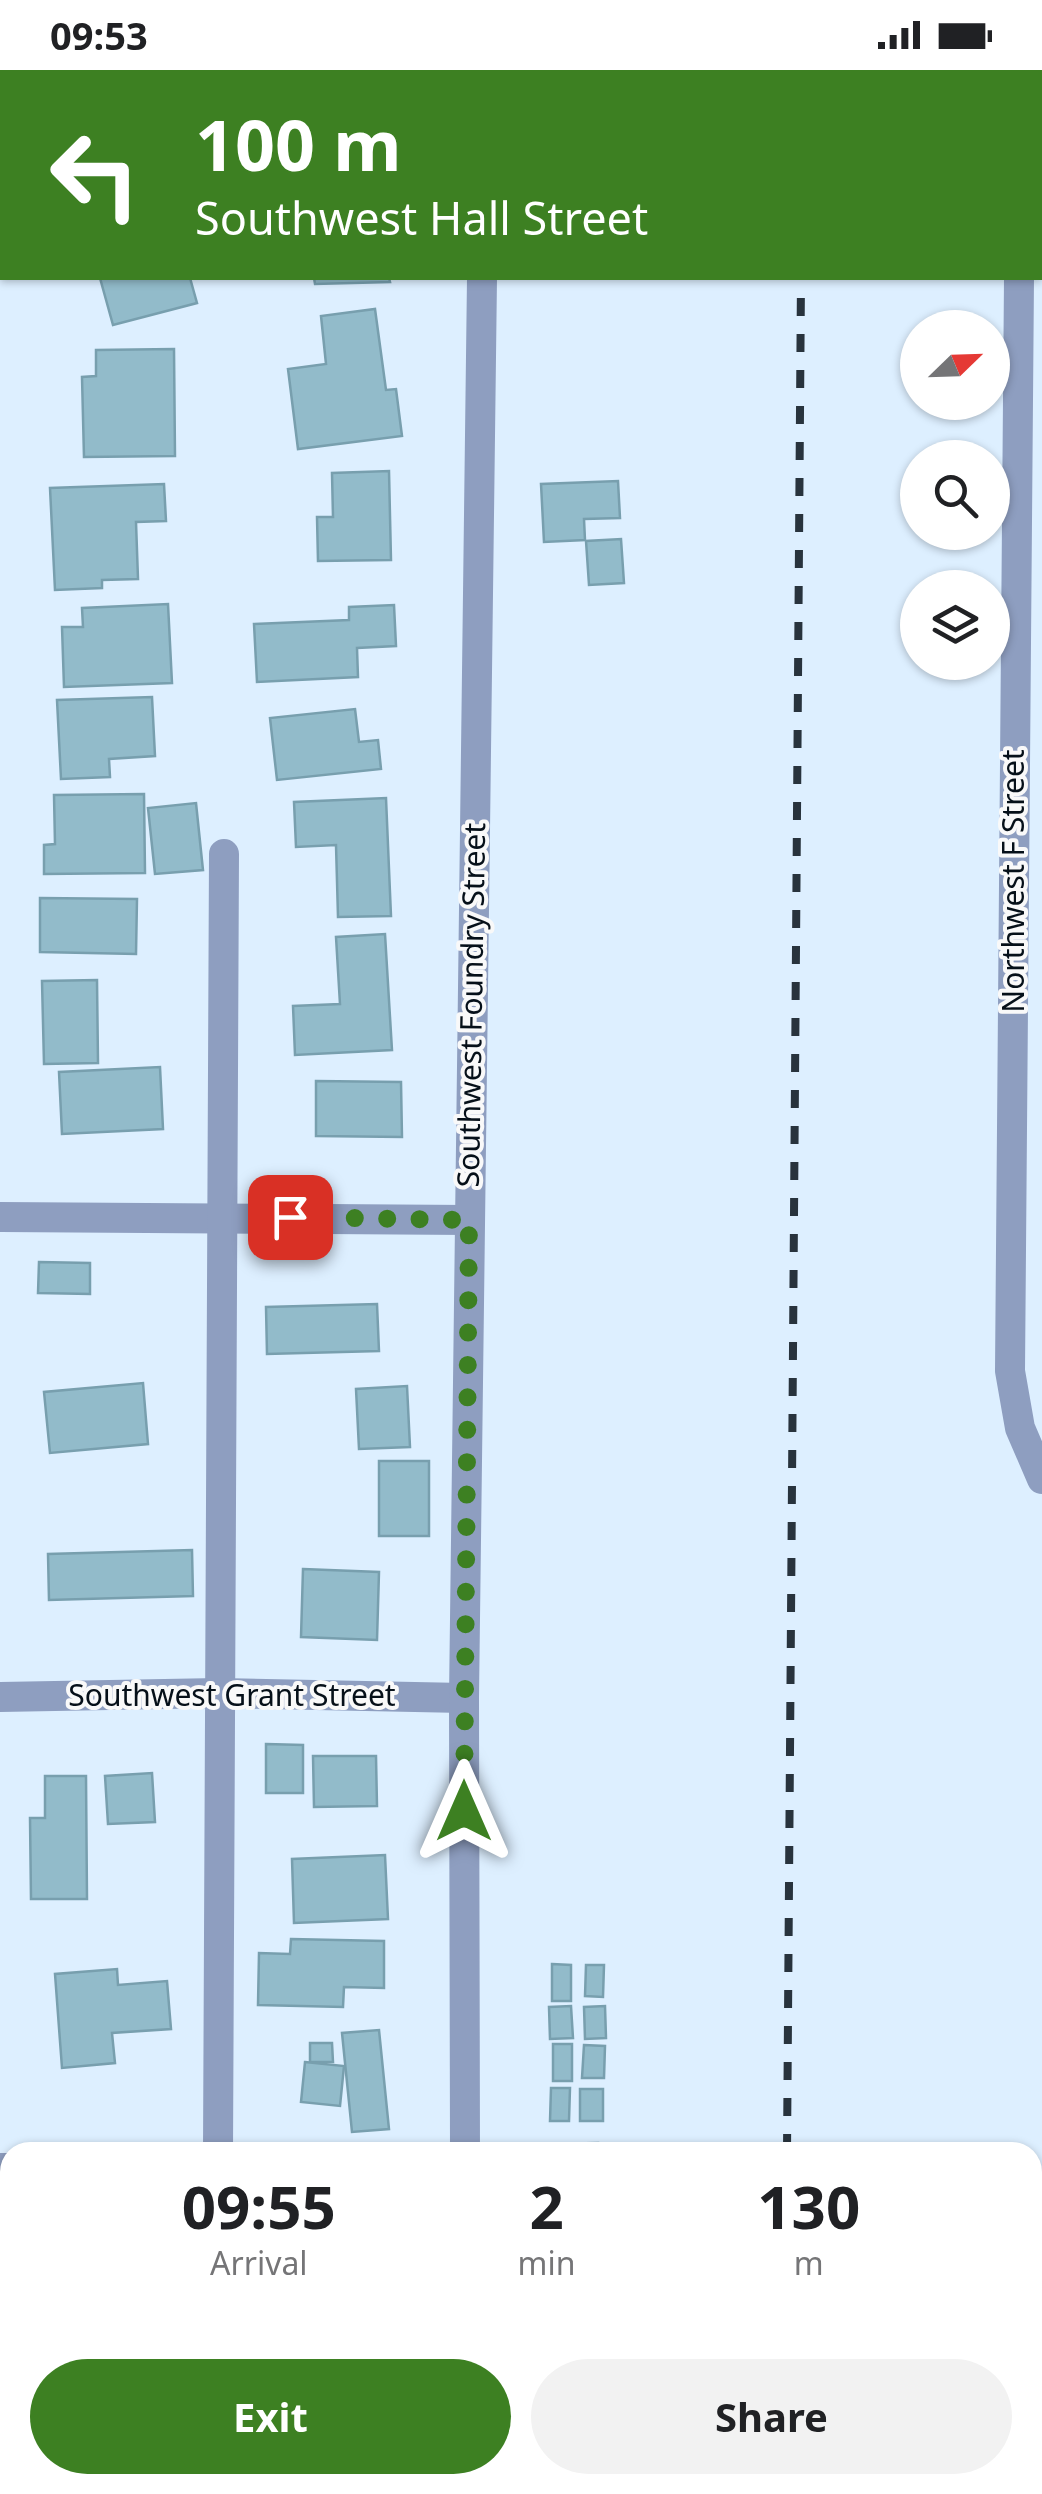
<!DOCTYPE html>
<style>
:root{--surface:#fff;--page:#f2f2f2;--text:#202124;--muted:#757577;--accent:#3d8022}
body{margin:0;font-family:"Noto Sans",sans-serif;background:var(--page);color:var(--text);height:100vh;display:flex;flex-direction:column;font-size:38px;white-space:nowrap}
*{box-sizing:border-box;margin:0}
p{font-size:32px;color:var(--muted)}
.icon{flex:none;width:55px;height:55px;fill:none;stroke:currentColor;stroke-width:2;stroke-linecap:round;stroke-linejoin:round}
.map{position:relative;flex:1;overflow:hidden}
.panel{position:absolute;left:0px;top:2072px;width:1042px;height:352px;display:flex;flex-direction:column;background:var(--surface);border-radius:30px 30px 0 0;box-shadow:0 2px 8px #0004}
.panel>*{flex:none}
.guide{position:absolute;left:0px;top:0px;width:1042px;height:210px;box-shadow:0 2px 8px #0004;background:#3d8022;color:#fff;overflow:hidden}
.needle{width:65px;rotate:67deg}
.controls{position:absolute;left:900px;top:240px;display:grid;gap:20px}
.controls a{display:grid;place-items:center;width:110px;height:110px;border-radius:50%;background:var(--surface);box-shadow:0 2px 8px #0004;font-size:50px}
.pin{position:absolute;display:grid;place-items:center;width:85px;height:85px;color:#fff;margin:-42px;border-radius:20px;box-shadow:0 5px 15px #0006}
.me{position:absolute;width:110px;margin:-55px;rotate:0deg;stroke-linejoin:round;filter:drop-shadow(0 0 8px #0008)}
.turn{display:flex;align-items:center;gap:35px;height:210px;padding:0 30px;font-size:45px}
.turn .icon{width:130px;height:130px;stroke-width:2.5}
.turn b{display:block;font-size:70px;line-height:85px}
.eta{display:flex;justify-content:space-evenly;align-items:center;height:170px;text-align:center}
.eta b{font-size:60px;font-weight:700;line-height:70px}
.action{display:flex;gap:20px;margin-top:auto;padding:20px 30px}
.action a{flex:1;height:115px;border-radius:60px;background:var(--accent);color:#fff;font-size:40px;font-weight:700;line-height:115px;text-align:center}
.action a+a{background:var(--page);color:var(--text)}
.status{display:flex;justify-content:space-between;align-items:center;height:70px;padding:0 50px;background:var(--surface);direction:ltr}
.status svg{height:28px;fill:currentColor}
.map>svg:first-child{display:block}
</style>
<div class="status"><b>09:53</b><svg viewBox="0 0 49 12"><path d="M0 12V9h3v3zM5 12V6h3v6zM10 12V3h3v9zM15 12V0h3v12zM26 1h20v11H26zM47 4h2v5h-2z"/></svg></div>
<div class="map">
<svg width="1042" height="2424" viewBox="0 0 1042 2424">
<rect width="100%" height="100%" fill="#ddefff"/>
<!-- building -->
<g fill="#92bbca" stroke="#789fae" stroke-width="2.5">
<path d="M100 208H190L197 233 113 255Z"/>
<path d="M314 208H389L390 212 315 214Z"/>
<path d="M375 239 386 320 396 319 402 366 298 379 288 299 326 294 321 246Z"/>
<path d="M174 279 175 386 84 387 82 307 96 306V280Z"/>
<path d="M389 401 391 490 318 491 317 447H333L332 403Z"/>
<path d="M618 411 620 448 584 449 585 470 544 472 541 414Z"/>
<path d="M164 414 166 451 136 452 138 509 102 510V518L55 520 50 418Z"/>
<path d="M621 469 624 513 589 515 586 471Z"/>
<path d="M168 534 172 613 64 617 62 557H83L82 538Z"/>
<path d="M394 535 396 576 357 578 358 607 257 612 254 554 349 550V537Z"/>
<path d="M152 627 155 686 109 689 110 707 61 709 57 630Z"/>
<path d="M355 639 359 672 378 670 381 699 277 710 270 648Z"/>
<path d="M144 724 145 803 44 804V775L55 774 54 725Z"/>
<path d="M386 728 391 846 338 847 336 775 296 777 294 732Z"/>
<path d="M196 733 203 800 155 804 148 738Z"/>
<path d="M40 828 137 829 136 884 40 882Z"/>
<path d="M385 864 392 980 295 985 293 936 340 934 336 867Z"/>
<path d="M97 910 98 993 44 994 42 911Z"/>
<path d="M160 997 163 1059 62 1064 59 1002Z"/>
<path d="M316 1011 401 1012 402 1067 316 1066Z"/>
<path d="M39 1192 90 1193V1224L38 1223Z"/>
<path d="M377 1234 379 1281 267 1284 266 1237Z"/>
<path d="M143 1313 148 1374 50 1383 44 1322Z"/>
<path d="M407 1316 410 1377 359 1379 356 1319Z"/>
<rect x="379" y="1391" width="50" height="75"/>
<path d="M192 1480 193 1526 49 1530 48 1484Z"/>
<path d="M303 1499 379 1502 377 1570 301 1567Z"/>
<path d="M266 1674 303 1675V1723H266Z"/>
<path d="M313 1686H376L377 1736 314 1737Z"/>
<path d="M152 1703 155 1752 108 1754 105 1706Z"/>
<path d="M45 1706H86L87 1829H31L30 1748H45Z"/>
<path d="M385 1785 388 1849 294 1853 292 1789Z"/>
<path d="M291 1869 384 1871V1918L344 1917 343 1937 258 1935 259 1883 290 1884Z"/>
<path d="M552 1894 571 1895V1931H552Z"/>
<path d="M586 1895H604L603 1927 585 1926Z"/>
<path d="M117 1899 118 1915 167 1911 171 1959 112 1963 115 1993 62 1998 55 1904Z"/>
<path d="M571 1936 573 1968 550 1969 549 1937Z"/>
<path d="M605 1936 606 1968 585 1969 584 1937Z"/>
<path d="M379 1960 389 2059 352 2062 342 1963Z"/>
<path d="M310 1973H332L333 1992H310Z"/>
<rect x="553" y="1974" width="19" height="37"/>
<path d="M584 1975 605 1976 604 2008H582Z"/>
<path d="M305 1992 344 1996 340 2036 301 2032Z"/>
<path d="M551 2018H570L569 2051H550Z"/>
<rect x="580" y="2019" width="23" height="32"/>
<path d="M598 2073V2082H546V2074Z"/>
<rect x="44" y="2415" width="83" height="9"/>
<rect x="230" y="2415" width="40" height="9"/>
</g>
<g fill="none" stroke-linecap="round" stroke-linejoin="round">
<!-- minor -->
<g stroke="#8e9ec0" stroke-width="30">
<path d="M1013 0V2"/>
<path d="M485 2V0"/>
<path d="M1040 187H1042"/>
<path d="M1019 208 1010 1301 1020 1358 1042 1409"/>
<path d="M0 1147 469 1150"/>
<path d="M0 1627 219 1623 464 1628"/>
<path d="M218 2082 224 784"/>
<path d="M465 2082 464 1628 482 208"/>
<path d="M0 2098H10"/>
<path d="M219 2415V2424"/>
<path d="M461 2424 462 2415"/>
</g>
<!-- rail -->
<g stroke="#28333d" stroke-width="8" stroke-dasharray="18 18" stroke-linecap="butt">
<path d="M802 2V0"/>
<path d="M787 2082 801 208"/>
<path d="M784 2424 785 2415"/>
</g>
</g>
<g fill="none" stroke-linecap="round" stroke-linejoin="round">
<!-- route -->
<path stroke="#3d8022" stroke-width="18" stroke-dasharray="0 32.4" d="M290 1147 469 1150 464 1741"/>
</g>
<g text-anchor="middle" stroke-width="8" stroke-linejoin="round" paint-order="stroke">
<!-- street labels -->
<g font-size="30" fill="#061019" stroke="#f9f9f9">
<text transform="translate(1014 811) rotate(-90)" y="10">Northwest F Street</text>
<text transform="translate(472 935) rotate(-89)" y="10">Southwest Foundry Street</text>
<text x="232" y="1636">Southwest Grant Street</text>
</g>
</g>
</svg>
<div class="controls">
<a><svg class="needle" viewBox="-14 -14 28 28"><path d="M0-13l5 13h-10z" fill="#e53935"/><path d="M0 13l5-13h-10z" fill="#757577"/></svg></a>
<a><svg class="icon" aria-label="search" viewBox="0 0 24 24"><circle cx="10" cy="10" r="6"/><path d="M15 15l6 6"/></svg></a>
<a><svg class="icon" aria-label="layers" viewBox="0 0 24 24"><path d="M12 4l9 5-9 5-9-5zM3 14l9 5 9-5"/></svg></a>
</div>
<div class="pin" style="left:290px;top:1147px;background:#d93025"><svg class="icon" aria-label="arrive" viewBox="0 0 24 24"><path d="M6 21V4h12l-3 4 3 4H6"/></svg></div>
<svg class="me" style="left:464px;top:1741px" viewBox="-20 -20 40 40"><path d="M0-17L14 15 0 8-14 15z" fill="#3d8022" stroke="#fff" stroke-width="4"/></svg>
<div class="guide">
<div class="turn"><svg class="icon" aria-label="left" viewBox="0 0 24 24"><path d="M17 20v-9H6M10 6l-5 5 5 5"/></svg><div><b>100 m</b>Southwest Hall Street</div></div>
</div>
<section class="panel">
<div class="eta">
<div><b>09:55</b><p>Arrival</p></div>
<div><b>2</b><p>min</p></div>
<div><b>130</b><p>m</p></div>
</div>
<div class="action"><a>Exit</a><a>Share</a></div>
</section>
</div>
